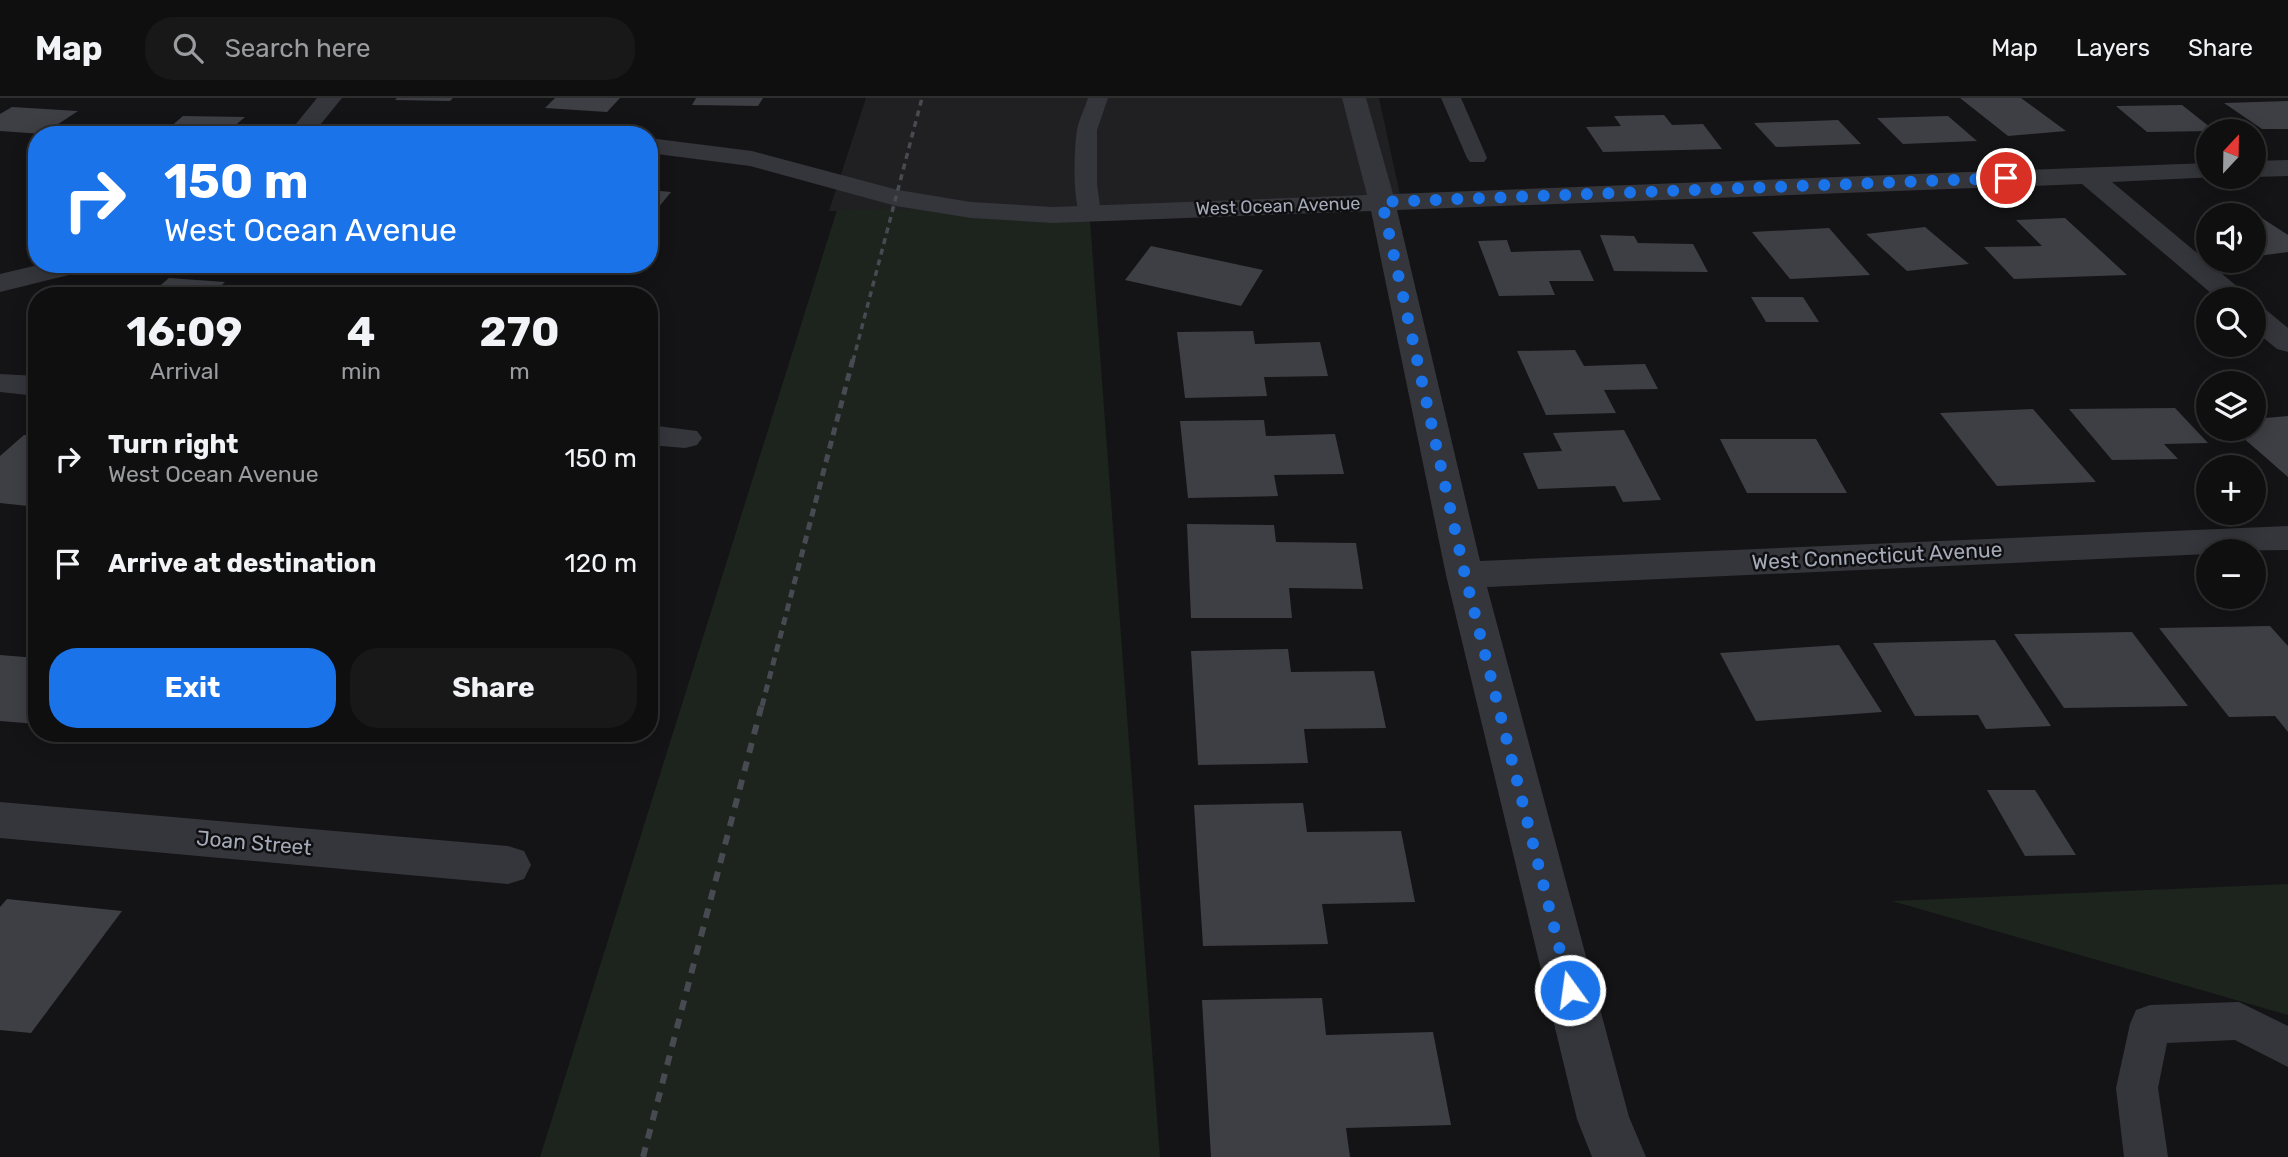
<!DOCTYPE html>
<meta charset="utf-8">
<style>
:root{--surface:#0f0f10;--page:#181819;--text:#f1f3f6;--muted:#9b9c9f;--line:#2f2f30;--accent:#1a73e8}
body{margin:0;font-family:Rubik,sans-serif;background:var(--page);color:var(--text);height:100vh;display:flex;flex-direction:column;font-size:26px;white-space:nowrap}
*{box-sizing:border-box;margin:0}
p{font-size:23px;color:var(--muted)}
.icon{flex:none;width:38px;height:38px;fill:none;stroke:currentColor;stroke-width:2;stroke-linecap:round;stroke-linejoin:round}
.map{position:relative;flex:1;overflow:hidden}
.side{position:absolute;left:28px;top:189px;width:630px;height:455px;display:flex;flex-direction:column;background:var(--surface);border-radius:28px;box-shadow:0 4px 18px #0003,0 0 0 2px var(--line)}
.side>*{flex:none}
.banner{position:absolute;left:28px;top:28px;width:630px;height:147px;border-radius:28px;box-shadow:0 4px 18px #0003,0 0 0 2px var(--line);background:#1a73e8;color:#fff;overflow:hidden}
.needle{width:46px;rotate:22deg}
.fabs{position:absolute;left:2196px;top:21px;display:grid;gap:14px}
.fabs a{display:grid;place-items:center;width:70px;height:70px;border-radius:50%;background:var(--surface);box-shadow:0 4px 18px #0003,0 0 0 2px var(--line);font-size:35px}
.pin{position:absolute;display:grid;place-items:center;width:60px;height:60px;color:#fff;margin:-30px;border:4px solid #fff;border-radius:50%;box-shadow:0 2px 7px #0007}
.me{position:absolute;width:77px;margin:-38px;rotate:346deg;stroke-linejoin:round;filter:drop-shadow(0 0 5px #0008)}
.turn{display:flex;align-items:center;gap:24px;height:147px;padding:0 21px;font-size:32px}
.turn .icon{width:91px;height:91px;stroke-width:2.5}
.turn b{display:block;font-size:49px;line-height:60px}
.eta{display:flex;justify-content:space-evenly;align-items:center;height:119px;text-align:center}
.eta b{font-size:42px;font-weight:700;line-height:49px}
.cta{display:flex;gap:14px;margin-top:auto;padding:14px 21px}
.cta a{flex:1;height:80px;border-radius:28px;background:var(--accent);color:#fff;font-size:28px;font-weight:700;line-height:80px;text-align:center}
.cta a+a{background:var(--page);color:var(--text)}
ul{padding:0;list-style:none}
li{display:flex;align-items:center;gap:21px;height:105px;padding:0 21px}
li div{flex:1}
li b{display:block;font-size:26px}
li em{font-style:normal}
header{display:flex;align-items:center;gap:42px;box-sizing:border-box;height:98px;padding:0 35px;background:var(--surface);border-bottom:2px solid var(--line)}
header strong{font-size:33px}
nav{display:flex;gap:38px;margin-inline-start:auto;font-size:24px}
.search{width:490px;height:63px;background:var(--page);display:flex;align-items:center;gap:18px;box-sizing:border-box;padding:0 24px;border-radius:28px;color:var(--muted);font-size:26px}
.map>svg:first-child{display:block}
</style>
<header>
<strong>Map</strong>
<div class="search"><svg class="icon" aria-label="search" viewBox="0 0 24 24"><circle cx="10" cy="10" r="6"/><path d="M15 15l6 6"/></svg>Search here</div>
<nav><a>Map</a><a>Layers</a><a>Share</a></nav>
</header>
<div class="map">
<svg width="2288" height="1059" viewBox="0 0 2288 1059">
<rect width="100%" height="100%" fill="#141416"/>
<!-- built -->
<path fill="#202023" d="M866 0H1379L1402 106 829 113Z"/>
<!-- green -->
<g fill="#1c241d">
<path d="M1089 109 1160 1059H540L837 112Z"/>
<path d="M2288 786V917L1892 803Z"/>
</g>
<!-- building -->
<g fill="#3e3f44">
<path d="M397 0H453L450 3 395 2Z"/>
<path d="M555 0H620L607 14 545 10Z"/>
<path d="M696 0H763L758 8 692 7Z"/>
<path d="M1960 0H2021L2066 33 2008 38Z"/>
<path d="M2288 3V31H2262L2224 5Z"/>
<path d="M2182 7 2215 33 2147 34 2116 8Z"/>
<path d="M12 9 78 13 43 36 0 33V16Z"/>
<path d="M1664 17 1672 27 1703 26 1722 51 1603 54 1586 29 1621 28 1614 18Z"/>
<path d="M183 18 245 19 224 37H161Z"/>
<path d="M1948 18 1977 43 1903 46 1877 20Z"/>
<path d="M1838 22 1861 46 1776 49 1754 25Z"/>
<path d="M649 92 671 94 649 121Z"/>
<path d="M2251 113 2288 137V154L2258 158 2254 155V117H2224Z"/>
<path d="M2065 120 2127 177 2014 181 1984 149 2042 148 2016 122Z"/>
<path d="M1925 129 1969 166 1907 173 1866 136Z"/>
<path d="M1829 130 1870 177 1790 181 1752 134Z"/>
<path d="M1600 137 1634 138 1638 145 1693 146 1708 174 1614 173Z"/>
<path d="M1507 142 1511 154 1580 152 1594 183H1549L1555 197 1499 198 1478 143Z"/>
<path d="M1151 148 1263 172 1241 208 1125 182Z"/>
<path d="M169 180 225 184 210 198H148Z"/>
<path d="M1751 199H1803L1819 224H1766Z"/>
<path d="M1253 233 1255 246 1320 244 1328 278 1264 279 1267 298 1185 300 1177 234Z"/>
<path d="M1575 252 1584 268 1645 266 1658 291 1604 292 1616 315 1546 317 1517 253Z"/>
<path d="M2175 310 2208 345 2164 346 2178 361 2112 362 2069 311Z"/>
<path d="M2033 311 2096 384 1997 388 1940 315Z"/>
<path d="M2288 318V379L2233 331H2254V321Z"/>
<path d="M1264 322 1266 338 1335 336 1344 376 1274 377 1278 398 1188 400 1180 323Z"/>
<path d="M1624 332 1661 402 1623 404 1615 388 1538 391 1523 355 1562 353 1553 335Z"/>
<path d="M24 337 37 338V409L0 405V358Z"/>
<path d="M1720 341H1816L1847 395H1747Z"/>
<path d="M1187 426 1274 427 1276 444 1356 445 1363 491 1289 490 1292 520H1191Z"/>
<path d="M2270 528 2288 548V634L2275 618 2229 619 2159 530Z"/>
<path d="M2132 534 2188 608 2064 610 2014 536Z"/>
<path d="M1995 542 2051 628 1986 631 1978 617 1915 618 1873 545Z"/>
<path d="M1839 547 1882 614 1756 623 1720 555Z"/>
<path d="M1288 551 1291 574 1374 573 1386 630 1304 631 1308 665 1198 667 1191 553Z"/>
<path d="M0 557 37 560V626L0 623Z"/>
<path d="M133 635H210L206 640 133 637Z"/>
<path d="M1987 692H2035L2076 757 2025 758Z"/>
<path d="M1303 705 1307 734 1401 733 1415 804 1322 806 1328 846 1203 848 1194 707Z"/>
<path d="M7 801 122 813 31 935 0 932V809Z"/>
<path d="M1322 900 1326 937 1433 934 1451 1027 1346 1030 1350 1059H1211L1202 902Z"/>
</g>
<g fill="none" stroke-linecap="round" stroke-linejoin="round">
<!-- service -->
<g fill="#35363b" fill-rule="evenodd">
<path d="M1088 0H1108L1097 32V86L1101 116 1098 121H1082C1072 106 1074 50 1077 32 1079 21 1085 10 1088 0Z"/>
<path d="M1441 0H1461L1487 60 1484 64H1470L1467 60Z"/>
<path d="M2239 904 2288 928V969L2235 942 2167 945 2158 990 2168 1059H2124L2116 990 2130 926 2136 912 2150 907Z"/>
</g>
<!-- minor -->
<g fill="#35363b" fill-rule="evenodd">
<path d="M317 0H342L320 27 388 30 397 32 400 37H287Z"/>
<path d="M1342 0H1366L1393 96 2208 65V79H2216L2112 84 2245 195 2249 201H2218L2082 86 1397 112 1480 463 2288 428V452L2208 453V456L1487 489 1629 1019 1646 1059H1592L1577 1021 1446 477 1371 113 1053 125 971 120 896 108 750 68 649 55V40L752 53 898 92 971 104 1053 109 1367 97Z"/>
<path d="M2288 62V78L2254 79V63Z"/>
<path d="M42 166H93L89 172 0 194V176Z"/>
<path d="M2254 208 2265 211 2288 230V254L2277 251 2254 232Z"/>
<path d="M0 276 37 278V298L0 294Z"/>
<path d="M649 327 697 333 702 340 697 347 685 350 649 347Z"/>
<path d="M0 704 508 748 524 753 531 767 524 781 508 786 0 740Z"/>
</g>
<!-- rail-far2 -->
<path stroke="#484a51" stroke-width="3.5" stroke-dasharray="6 5" stroke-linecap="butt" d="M853 263 922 0"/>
<!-- rail-far1 -->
<path stroke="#484a51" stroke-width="5" stroke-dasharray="8 6" stroke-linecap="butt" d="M762 608 853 261"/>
<!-- rail -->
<path stroke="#484a51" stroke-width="6" stroke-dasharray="10 9" stroke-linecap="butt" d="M643 1059 762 606"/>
</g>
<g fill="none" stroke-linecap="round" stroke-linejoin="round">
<!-- route -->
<path stroke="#1a73e8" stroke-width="12" stroke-dasharray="0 21.6" d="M1570 892 1465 477 1382 104 2006 80"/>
</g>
<g text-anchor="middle" stroke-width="5" stroke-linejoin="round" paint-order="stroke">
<!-- far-street labels -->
<g font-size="18" fill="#a5aab8" stroke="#0f0f11">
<text transform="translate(1278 108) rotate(-2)" y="6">West Ocean Avenue</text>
</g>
<!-- street labels -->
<g font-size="21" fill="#a5aab8" stroke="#0f0f11">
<text transform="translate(1877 458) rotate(-3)" y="7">West Connecticut Avenue</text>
<text transform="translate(254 745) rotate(5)" y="7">Joan Street</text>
</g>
</g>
</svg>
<div class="fabs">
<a><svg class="needle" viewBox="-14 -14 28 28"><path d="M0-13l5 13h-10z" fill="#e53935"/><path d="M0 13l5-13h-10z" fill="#9b9c9f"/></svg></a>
<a><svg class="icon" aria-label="sound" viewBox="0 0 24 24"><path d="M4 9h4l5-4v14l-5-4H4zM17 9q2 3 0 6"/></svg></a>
<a><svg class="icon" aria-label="search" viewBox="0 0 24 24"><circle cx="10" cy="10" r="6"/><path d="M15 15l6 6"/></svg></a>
<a><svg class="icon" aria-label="layers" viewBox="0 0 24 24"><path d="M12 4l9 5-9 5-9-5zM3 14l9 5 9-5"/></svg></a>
<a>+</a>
<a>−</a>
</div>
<div class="pin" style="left:2006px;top:80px;background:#d93025"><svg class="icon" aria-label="arrive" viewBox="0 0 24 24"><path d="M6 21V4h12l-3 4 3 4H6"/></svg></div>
<svg class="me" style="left:1570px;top:892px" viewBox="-20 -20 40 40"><circle r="17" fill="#1a73e8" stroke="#fff" stroke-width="3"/><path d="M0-11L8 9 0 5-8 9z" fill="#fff"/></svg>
<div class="banner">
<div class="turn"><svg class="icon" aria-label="right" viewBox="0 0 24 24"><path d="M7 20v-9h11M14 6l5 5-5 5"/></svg><div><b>150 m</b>West Ocean Avenue</div></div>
</div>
<section class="side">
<div class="eta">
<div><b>16:09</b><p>Arrival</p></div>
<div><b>4</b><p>min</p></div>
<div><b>270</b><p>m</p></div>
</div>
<ul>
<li><svg class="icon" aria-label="right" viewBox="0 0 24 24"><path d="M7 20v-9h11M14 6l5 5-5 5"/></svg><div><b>Turn right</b><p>West Ocean Avenue</p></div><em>150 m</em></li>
<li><svg class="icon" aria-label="arrive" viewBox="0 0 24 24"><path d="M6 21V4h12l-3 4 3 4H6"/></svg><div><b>Arrive at destination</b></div><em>120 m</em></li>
</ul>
<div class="cta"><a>Exit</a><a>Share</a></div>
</section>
</div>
